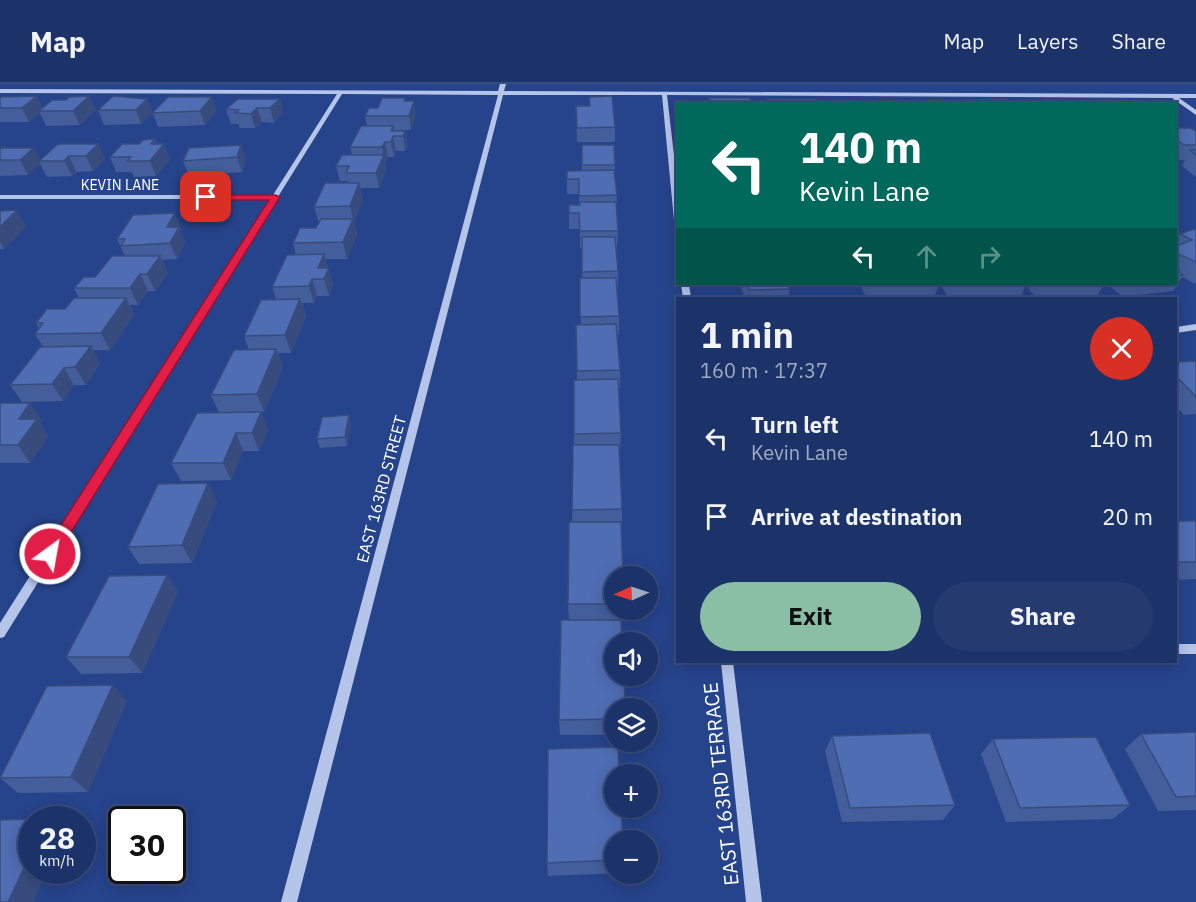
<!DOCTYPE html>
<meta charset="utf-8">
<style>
:root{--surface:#1c3369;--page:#253b6f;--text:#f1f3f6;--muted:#a0aac0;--line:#3a4e7d;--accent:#8abfa5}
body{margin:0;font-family:"IBM Plex Sans",sans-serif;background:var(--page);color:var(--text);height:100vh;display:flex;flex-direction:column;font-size:22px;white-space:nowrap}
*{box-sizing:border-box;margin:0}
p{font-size:20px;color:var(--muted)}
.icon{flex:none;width:33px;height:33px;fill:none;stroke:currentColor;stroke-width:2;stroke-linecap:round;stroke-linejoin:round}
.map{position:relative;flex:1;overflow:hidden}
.side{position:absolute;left:676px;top:213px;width:501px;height:366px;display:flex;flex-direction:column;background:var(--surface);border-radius:0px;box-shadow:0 3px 15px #0003,0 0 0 2px var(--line)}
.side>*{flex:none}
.banner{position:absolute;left:676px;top:18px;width:501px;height:183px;border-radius:0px;box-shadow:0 3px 15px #0003,0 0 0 2px var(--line);background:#00695c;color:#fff;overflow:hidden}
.needle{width:39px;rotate:267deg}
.controls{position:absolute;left:604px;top:482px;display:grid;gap:12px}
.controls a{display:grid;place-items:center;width:54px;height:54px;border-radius:50%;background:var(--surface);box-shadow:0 3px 15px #0003,0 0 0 2px var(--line);font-size:30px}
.speed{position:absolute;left:18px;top:722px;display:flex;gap:12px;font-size:30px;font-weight:700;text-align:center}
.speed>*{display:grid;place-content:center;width:78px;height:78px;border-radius:50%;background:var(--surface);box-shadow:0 3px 15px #0003,0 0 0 2px var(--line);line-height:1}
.speed small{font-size:15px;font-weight:400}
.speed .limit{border:3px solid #111;border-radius:9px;background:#fff;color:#111}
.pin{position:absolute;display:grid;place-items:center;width:51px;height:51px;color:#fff;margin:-26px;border-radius:12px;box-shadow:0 3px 9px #0006}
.me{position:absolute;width:66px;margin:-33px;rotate:32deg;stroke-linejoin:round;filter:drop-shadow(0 0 4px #0008)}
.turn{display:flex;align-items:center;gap:21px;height:126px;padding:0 24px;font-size:27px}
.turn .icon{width:78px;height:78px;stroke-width:2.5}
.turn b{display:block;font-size:42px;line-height:51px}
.lanes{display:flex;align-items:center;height:57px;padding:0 24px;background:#0003;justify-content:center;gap:30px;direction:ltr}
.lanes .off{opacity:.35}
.round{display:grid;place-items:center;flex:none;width:63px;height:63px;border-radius:32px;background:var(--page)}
.overview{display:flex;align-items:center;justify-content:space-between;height:102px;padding:0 24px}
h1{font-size:36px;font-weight:700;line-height:45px}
.cta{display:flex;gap:12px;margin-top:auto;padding:12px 24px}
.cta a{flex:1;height:69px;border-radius:36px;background:var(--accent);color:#111;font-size:24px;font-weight:700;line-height:69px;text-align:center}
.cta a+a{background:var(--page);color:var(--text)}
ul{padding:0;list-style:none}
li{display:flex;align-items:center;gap:18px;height:78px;padding:0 24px}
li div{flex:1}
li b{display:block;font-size:22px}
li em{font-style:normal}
header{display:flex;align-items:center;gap:36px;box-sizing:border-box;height:84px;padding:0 30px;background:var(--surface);border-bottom:2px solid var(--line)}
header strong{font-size:28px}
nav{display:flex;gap:33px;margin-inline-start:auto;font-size:21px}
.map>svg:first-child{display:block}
</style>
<header>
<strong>Map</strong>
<nav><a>Map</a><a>Layers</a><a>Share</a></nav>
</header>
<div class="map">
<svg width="1196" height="818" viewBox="0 0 1196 818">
<rect width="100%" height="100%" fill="#26448c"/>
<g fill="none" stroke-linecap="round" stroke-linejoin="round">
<!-- minor -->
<g fill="#b5c5ea" fill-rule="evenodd">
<path d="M500 0H506L504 7 1196 10V14H1179L1196 26V31L1172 14 667 11 678 106V138L674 136 662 11H503L297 818H281L498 11 342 10 4 553 0 554V539L270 115H0V111H273L337 10 0 9V5L498 7Z"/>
<path d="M681 200H689L691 214H683Z"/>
<path d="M1196 240V246L1176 249V243Z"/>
<rect x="1176" y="560" width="20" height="10"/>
<path d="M721 578H733L762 818H746Z"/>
</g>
</g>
<!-- wall -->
<g fill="#435e9a">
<path d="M37 12 42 24 96 26 80 41 46 42 40 29 29 38H0V13Z"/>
<path d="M212 13 216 27 205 41 158 43 153 29 141 40 104 41 98 26 147 15 153 29Z"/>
<path d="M405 14V17L416 31 411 46H394L405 47 408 62 405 67H396L394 73H388L385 78 386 86 379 104H360L363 115 354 138 357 151 347 175H325L333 200 329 212H317L314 219H302L306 232 291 269H278L283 283 264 328H261L268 346 259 367H243L231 396 181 397 171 379 219 329 211 311 249 266 244 252 276 215 272 203 296 171 293 159 316 144 319 139 314 123 348 99V97H340L336 82 352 71 350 63 367 42 365 32 378 24Z"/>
<path d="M280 15 283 29 274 39 262 38 255 44H240L238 40H231L226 25Z"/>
<path d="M576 22 615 43V58H577Z"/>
<path d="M1176 44 1196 47V93L1182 82 1185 76H1176Z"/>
<path d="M155 55 157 60H164L170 75 156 92 134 93 132 88H116L110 73 139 60Z"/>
<path d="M98 60 105 75 93 87 76 88 72 92 47 93 40 80 28 91 0 92V64H34L40 76Z"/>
<path d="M241 61 246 76 242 88 189 92 183 77Z"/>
<path d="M582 81H615V95L617 111 616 127 618 147 617 163H616L618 187V204H617L619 232V250H617L620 286V304H618L621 349 620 367 622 425V443H621L615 492V525H624L623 537H621L615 624V651H560L559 636 569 536 568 520 572 438 574 361V296H577L576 241 581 240 580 194H582V164H580V145H569V129L579 121V110H567V87H582Z"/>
<path d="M0 127 26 142 4 165H0Z"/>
<path d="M181 145 180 147 185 159 177 175 162 176 168 189 155 207H148L138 221H130L134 231 110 266H93L100 279 86 301H74L63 317 22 318 10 301 43 263 35 250 39 244 36 239 65 225 79 214 74 204 95 193 126 172H125L117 155Z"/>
<path d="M1196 146V200L1182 193 1173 207 1123 213 1107 200H1176V158L1180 150Z"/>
<path d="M740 200H788L790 205 788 214H745Z"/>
<path d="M860 200H939L934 214H866Z"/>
<path d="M940 200H1024L1026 201 1020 214H949Z"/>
<path d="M1025 200H1104L1096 214H1036Z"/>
<path d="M1196 277V330L1184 331 1176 322V278Z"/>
<path d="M0 319 42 336 40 340 48 352 30 379H0Z"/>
<path d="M349 331 351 341 347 362 320 364 317 355Z"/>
<path d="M217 417 192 479 139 480 128 463Z"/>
<path d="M1176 437H1196V495L1176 496Z"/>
<path d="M167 491 178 508 142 589 81 590 66 573Z"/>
<path d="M127 617 88 708 18 709 0 694Z"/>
<path d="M1196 648V726L1158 727 1125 665 1141 650Z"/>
<path d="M832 652 955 721 943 736 842 738 825 667Z"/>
<path d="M993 655 1130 721 1113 735 1006 738 981 670Z"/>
<path d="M615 756V789H622L548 792 547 779Z"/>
</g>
<!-- shaded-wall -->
<g fill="#374c7d">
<path d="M37 12 43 26 39 27 40 29 29 38 22 24Z"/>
<path d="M89 12 96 26 80 41 73 27Z"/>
<path d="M212 13 216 27 205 41 200 27Z"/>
<path d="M147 15 153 29 141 40 136 26Z"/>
<path d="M280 15 283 29 274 39 270 24Z"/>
<path d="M414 17 416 31 411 46 409 32Z"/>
<path d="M257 24 262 38 255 44 251 30Z"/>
<path d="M393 42 395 52H393L396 67 394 73 391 58V47Z"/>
<path d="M405 47 408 62 405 67 403 52Z"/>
<path d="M155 55 159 66 164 60 170 75 156 92 150 77 151 60Z"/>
<path d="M385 58 388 73 385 78 382 63Z"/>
<path d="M98 60 105 75 93 87 86 72Z"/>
<path d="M241 61 246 76 242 88 237 73Z"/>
<path d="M34 64 41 77H39L40 80 28 91 20 76Z"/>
<path d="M384 71 386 86 379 104 376 89Z"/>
<path d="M69 72 76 88 72 92 64 77Z"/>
<path d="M359 99 363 115 354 138 357 151 347 175 343 158 353 135 350 122Z"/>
<path d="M17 126 26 142 4 165 0 158V143Z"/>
<path d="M175 129 181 145 180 147 185 159 177 175 170 159 167 143Z"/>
<path d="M324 170 333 200 329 212 324 195 318 184Z"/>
<path d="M160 172 168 189 155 207 147 190Z"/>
<path d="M140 190 148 207 138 221 130 204Z"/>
<path d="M312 195 317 212 314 219 309 202Z"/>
<path d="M126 214 134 231 110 266 101 249Z"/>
<path d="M300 215 306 232 291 269 285 251Z"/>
<path d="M91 262 100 279 86 301 75 283Z"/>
<path d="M276 265 283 283 264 328 257 310Z"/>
<path d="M64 284 74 301 63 317 52 300Z"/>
<path d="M30 319 42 336 40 340 48 352 30 379 18 361 19 335Z"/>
<path d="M261 328 268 346 259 367 252 349Z"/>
<path d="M349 331 351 341 347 362 345 353Z"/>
<path d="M236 349 243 367 231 396 223 379Z"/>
<path d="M208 399 217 417 192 479 182 461Z"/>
<path d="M167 491 178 508 142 589 129 573Z"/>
<path d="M113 601 127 617 88 708 71 693Z"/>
<path d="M32 767V786H47L34 818H8Z"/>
</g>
<!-- building -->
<g fill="#4e6db3" stroke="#374c7d" stroke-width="1.5">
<path d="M37 12 22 24H0V13Z"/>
<path d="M89 12 73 27H39L52 16H66L69 13Z"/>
<path d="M113 12 147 15 136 26H98Z"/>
<path d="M612 12 615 43 577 44 576 22H590L589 13Z"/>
<path d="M168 13H212L200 27 152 29Z"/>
<path d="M382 14H405L404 17H414L409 32H365L369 24H378Z"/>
<path d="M709 14H750L752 20H710Z"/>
<path d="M238 15H280L270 24H257L251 30 235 29 239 26 226 25Z"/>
<path d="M767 15H817L820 20H769Z"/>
<path d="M1006 15 1010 20H969L966 16Z"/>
<path d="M838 16 883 18 884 20H839Z"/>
<path d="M1064 16 1067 20H1021L1018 17Z"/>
<path d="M1102 16H1127L1131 20H1107Z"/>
<path d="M361 42H393L391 47H405L403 52H393L391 58H385L382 63H350Z"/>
<path d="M1176 44H1191L1196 47V61H1184L1176 55Z"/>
<path d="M155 55 151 60H164L150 77H127L131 73H110L122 60H139L143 56Z"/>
<path d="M58 60H98L86 72H69L64 77H39Z"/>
<path d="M241 61 237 73 183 77 189 64Z"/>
<path d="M582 61H614L615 81H582Z"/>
<path d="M0 64H34L20 76H0Z"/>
<path d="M1190 66H1196V71Z"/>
<path d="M342 71H384L376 89H346L349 82H336Z"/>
<path d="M614 86 617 111 579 112V95H567V87Z"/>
<path d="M325 99H359L350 122 314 123Z"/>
<path d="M579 118H616L618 147H580L579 129H569V121H580Z"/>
<path d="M17 126 0 143V127Z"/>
<path d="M175 129 167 143H179L170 159 121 162 125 155H117L133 131Z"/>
<path d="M321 135H353L343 158 293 159 300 144H316Z"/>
<path d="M1194 145 1196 146V178L1176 169V160L1179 161 1192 156 1180 150Z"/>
<path d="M582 153H615L618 187 582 188Z"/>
<path d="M324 170 318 184H329L324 195H312L309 202 272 203 287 171Z"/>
<path d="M112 172H160L147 190H140L130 204H74L84 193H95Z"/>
<path d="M1176 185 1183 191H1176Z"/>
<path d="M580 194H616L619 232 580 233Z"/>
<path d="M748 200H788L790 205 749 206Z"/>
<path d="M872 200H939L873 201Z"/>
<path d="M957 200H1024L1026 201 958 202Z"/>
<path d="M74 214H126L101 249 35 250 43 239H36L47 225H65Z"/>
<path d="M300 215 285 251 244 252 261 216Z"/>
<path d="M616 240 620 286 577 287 576 241Z"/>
<path d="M91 262 75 283 64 284 52 300 10 301 40 263Z"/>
<path d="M276 265 257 310 211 311 234 266Z"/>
<path d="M1196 277V313L1176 292V278Z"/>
<path d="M618 295 621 349 574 350V296Z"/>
<path d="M0 319H30L19 335H37L18 361H0Z"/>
<path d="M261 328 252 349H236L223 379H171L197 329Z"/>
<path d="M349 331 345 353 317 355 322 333Z"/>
<path d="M573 361H619L622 425 572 426Z"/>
<path d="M208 399 182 461 128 463 158 400Z"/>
<rect x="1176" y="437" width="20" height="41"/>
<path d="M569 438H621L623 492H615V520H568Z"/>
<path d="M167 491 129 573H66L109 492Z"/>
<path d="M561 536H621L622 558H615V591H624L625 624H615V635L559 636Z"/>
<path d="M113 601 71 693 0 694 47 602Z"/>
<path d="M1196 648V712L1176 713 1141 650Z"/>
<path d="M930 649 955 721 850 724 832 652Z"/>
<path d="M1096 653 1130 721 1020 724 993 655Z"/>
<path d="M618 663 619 690H615V723H621L623 756H615V776L547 779 548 665Z"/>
<path d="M32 735V767L8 818H0V736Z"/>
</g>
<!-- route -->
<path fill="#e11d48" stroke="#92132f" stroke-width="1.5" d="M275 111 280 113 55 474H45L43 470 45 466 269 116H206L202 113 206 111Z"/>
<g text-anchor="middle" stroke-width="4.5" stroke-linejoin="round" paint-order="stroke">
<!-- far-street labels -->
<g font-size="14" fill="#fff" stroke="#26448c">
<text x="120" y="106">KEVIN LANE</text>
</g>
<!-- street labels -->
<g font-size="16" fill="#fff" stroke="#26448c">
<text transform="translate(381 405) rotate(-75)" y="6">EAST 163RD STREET</text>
</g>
<!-- near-street labels -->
<g font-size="20" fill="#fff" stroke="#26448c">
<text transform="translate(721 700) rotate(-96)" y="7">EAST 163RD TERRACE</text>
</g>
</g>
</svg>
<div class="controls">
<a><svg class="needle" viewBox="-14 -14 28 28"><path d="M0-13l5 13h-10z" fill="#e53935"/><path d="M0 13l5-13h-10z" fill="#a0aac0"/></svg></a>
<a><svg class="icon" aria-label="sound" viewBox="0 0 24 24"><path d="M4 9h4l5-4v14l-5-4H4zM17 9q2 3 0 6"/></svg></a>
<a><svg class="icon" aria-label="layers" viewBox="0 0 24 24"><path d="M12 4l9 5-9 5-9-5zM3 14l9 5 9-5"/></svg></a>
<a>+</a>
<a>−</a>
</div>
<div class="speed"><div>28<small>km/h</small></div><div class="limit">30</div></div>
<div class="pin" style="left:206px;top:113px;background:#d93025"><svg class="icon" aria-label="arrive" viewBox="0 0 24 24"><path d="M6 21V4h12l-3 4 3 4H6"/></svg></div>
<svg class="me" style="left:50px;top:470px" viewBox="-20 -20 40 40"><circle r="17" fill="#e11d48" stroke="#fff" stroke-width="3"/><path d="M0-11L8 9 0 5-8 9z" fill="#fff"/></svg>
<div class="banner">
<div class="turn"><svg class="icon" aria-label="left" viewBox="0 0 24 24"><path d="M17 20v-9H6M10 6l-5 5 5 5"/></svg><div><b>140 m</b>Kevin Lane</div></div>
<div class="lanes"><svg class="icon" aria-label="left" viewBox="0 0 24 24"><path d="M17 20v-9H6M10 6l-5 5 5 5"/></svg><svg class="icon off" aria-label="ahead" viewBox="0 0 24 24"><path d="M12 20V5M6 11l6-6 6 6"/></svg><svg class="icon off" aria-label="right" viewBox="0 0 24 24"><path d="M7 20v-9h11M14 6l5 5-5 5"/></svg></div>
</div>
<section class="side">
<div class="overview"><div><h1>1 min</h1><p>160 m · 17:37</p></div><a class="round" style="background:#d93025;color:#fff"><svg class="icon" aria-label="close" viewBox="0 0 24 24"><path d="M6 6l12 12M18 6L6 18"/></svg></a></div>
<ul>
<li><svg class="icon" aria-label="left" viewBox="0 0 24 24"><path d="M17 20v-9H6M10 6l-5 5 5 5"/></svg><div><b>Turn left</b><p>Kevin Lane</p></div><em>140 m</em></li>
<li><svg class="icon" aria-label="arrive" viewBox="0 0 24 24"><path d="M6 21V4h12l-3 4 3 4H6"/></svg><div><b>Arrive at destination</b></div><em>20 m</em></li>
</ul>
<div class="cta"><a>Exit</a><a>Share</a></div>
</section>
</div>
